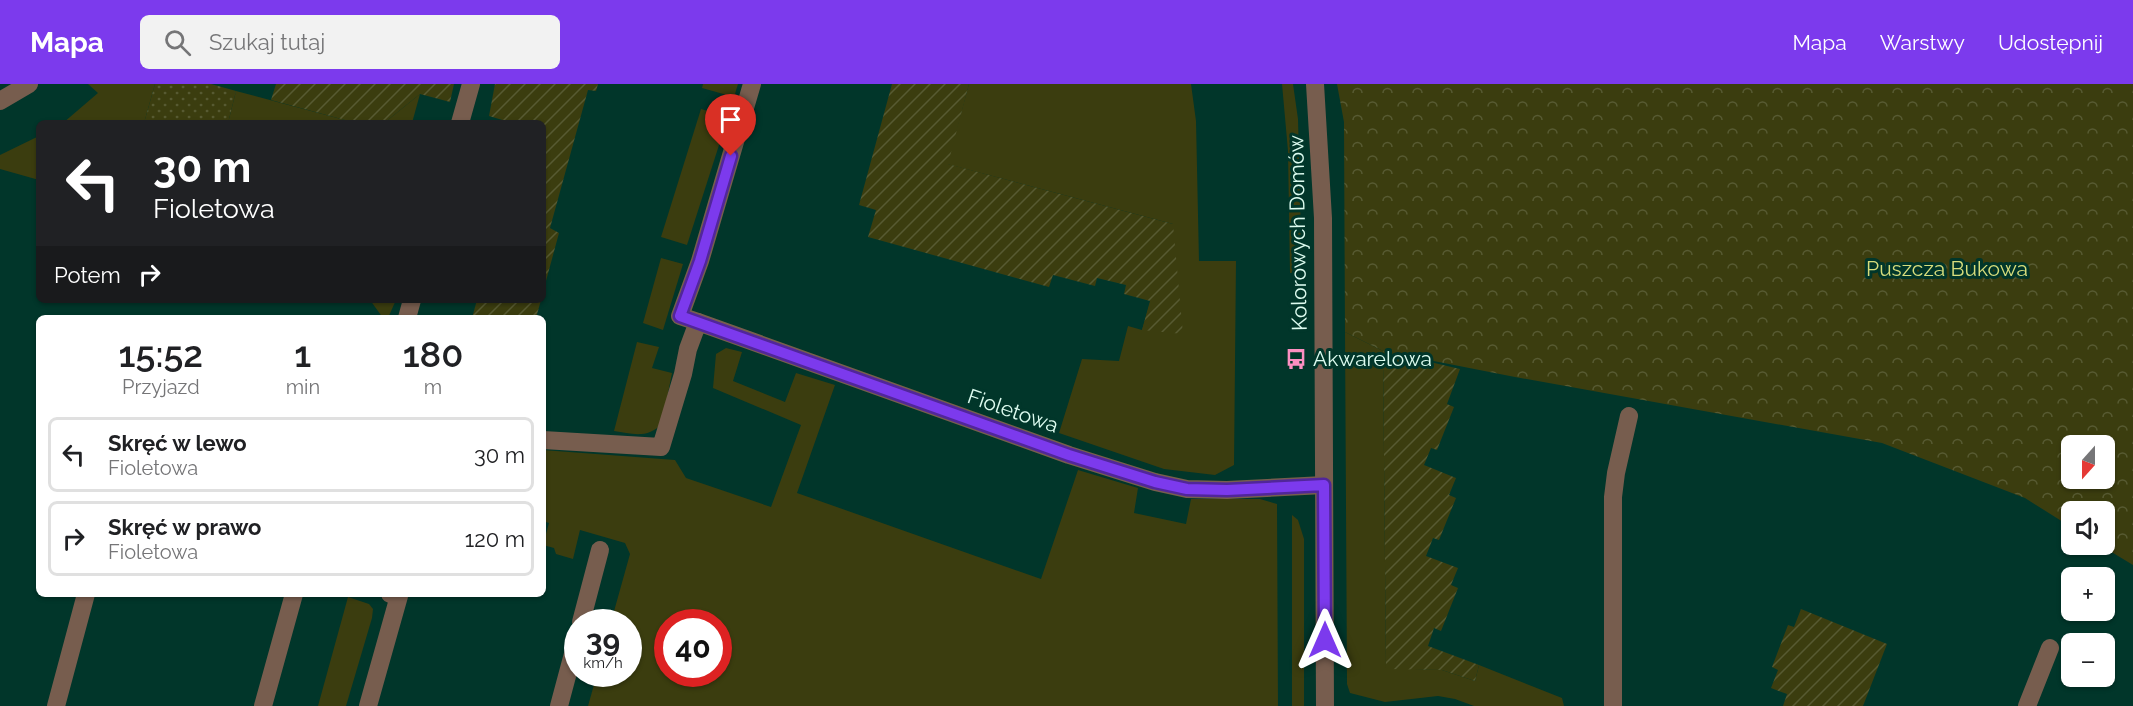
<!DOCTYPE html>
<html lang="pl">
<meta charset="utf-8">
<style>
:root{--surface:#fff;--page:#f2f2f2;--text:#202124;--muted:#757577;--line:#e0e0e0;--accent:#7c3aed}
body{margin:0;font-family:Raleway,sans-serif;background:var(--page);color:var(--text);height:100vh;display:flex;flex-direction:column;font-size:22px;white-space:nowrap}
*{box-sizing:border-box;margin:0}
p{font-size:20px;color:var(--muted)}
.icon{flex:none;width:33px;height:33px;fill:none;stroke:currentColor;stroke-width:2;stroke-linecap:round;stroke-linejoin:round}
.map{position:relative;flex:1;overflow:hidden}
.drawer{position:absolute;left:36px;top:231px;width:510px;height:282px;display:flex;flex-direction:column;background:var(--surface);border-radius:9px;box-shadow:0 2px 4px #0004}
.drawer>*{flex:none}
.top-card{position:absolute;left:36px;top:36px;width:510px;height:183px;border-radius:9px;box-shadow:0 2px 4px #0004;background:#202124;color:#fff;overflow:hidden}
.needle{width:39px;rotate:201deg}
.buttons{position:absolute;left:2061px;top:351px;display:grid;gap:12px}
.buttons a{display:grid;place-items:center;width:54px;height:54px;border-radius:9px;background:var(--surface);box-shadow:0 2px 4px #0004;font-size:30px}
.speed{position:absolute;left:564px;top:525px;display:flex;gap:12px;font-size:30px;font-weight:700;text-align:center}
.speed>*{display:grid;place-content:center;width:78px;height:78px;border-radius:50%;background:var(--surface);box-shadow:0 2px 4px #0004;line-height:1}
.speed small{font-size:15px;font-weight:400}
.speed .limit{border:9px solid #d22;background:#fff;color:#111}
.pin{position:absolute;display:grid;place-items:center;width:51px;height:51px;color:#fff;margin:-62px -26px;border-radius:50% 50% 50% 0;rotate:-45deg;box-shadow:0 0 6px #0007}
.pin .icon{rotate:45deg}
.me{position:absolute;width:66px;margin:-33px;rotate:0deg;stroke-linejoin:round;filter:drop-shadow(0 0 4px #0008)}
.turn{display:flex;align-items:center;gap:21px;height:126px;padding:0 18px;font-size:27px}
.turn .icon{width:78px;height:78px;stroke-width:2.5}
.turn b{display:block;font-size:42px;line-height:51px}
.then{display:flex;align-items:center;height:57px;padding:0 18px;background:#0003;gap:12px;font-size:22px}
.eta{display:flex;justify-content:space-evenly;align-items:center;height:102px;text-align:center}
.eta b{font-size:36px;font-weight:600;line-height:42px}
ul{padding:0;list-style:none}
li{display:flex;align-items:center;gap:18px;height:75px;margin:0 12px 9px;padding:0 6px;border:3px solid var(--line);border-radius:9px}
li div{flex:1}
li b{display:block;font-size:22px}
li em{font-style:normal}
header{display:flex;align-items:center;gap:36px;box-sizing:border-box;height:84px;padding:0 30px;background:var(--accent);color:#fff}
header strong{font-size:28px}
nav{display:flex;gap:33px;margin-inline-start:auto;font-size:21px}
.search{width:420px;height:54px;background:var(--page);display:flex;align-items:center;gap:15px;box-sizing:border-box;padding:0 21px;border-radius:9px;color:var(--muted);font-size:22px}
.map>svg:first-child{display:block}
</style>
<header>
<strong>Mapa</strong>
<div class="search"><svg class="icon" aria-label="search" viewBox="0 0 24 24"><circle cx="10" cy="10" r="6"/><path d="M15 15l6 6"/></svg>Szukaj tutaj</div>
<nav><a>Mapa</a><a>Warstwy</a><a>Udostępnij</a></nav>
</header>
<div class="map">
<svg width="2133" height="622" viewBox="0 0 2133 622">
<defs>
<pattern id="forest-crowns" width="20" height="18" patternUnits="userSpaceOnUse" patternTransform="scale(1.5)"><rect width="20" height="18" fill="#3b3d0f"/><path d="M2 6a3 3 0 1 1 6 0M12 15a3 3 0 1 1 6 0" fill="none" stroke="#575a32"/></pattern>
<pattern id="park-dots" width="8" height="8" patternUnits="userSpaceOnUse" patternTransform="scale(1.5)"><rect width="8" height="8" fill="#3b3d0f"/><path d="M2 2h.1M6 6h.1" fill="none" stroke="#575a32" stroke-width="1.8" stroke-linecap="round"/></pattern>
<pattern id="garden-furrows" width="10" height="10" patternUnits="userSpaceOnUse" patternTransform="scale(1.5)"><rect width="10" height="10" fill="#3b3d0f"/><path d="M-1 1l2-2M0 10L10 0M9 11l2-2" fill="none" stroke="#575a32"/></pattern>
</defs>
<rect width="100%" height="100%" fill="#01362a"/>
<!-- grass -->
<g fill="#3b3d0f" fill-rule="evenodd">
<path d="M88 0H155L144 39H63L98 9Z"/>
<path d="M703 0H738L734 13 702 4Z"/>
<path d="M969 0H1191L1196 37 1199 177H1236L1234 381 1215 391 1164 385 1059 349 1082 275 1119 277 1128 242 1142 246 1173 140 947 80Z"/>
<path d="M1282 0H1293L1298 35 1302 189H1290L1288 67Z"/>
<path d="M236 7 356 39H228Z"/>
<path d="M420 10 412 39H384Z"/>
<path d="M701 25 728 33 687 161 661 153Z"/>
<path d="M39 52V96L0 85V71Z"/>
<path d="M661 174 683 180 663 246 643 239Z"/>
<path d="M370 216H396L388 234H383Z"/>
<path d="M1345 248 1383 267 1386 584 1442 586 1475 597 1479 581 1562 614 1564 622H1474L1455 615 1438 612 1385 618 1350 609 1347 600Z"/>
<path d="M637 258 659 263 652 284 672 289 662 339C649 355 632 350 614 347Z"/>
<path d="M726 264 742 268 733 297 785 318 796 289 835 301 797 409 1041 495 1078 386 1138 404 1134 429 1186 440 1191 415H1260L1277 420 1278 622H588L597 590H628V538H611L630 470 625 459 580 446 573 475 556 470 554 464 543 461 549 439 543 437 546 421 543 420V366L675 376 686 394 771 423 801 341 713 304 716 270ZM668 538H718V590H668Z"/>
<path d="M1292 431 1298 436 1304 455V622H1292Z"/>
<path d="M348 513 369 520 373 525 372 534 346 622H318Z"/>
</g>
<!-- forest -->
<path fill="url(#forest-crowns)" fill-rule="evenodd" d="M1337 0H2133V481L2100 461 2104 460V428H2072L2071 443 2025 414 1882 359 1515 293 1383 267 1345 248 1344 38ZM2072 362H2104V394H2072Z"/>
<!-- park -->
<path fill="url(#park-dots)" d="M155 0H211L236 7 228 39H144Z"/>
<!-- garden -->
<g fill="url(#garden-furrows)">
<path d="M276 0H454L450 18 420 10 384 39H356L271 16Z"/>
<path d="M495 0H598L596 7 588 6 550 144 559 149 543 208V39H513L489 32Z"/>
<path d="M892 0H969L948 80 1173 140 1183 250 1142 246 1150 217 1124 210 1126 201 1097 194 1095 202 1053 191 1049 203 868 153 876 126 859 121Z"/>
<path d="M477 216H541L536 234H472Z"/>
<path d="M1383 267 1460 285 1447 320 1454 323 1437 366 1431 364 1424 381 1456 394 1449 411 1456 414 1439 456 1433 454 1426 472 1458 484 1451 501 1458 504 1441 547 1434 544 1428 562 1479 581 1475 597 1442 586 1386 585Z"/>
<path d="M1801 525 1887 560 1863 622H1783L1787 610 1771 604 1778 586 1772 583 1788 541 1794 543Z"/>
</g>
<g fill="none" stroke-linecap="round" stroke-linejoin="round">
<!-- minor -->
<g stroke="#775d4e" stroke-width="18">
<path d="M1315 0 1323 134 1325 622"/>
<path d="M0 17 29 0"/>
<path d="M460 39 471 0"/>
<path d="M407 234 412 216"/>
<path d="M698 238 680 232 700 177 752 0"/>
<path d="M543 356 661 363 683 290 688 265 698 238 1069 371 1155 398 1187 405 1227 406 1324 401"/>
<path d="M581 538 600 466"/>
<path d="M56 622 86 510"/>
<path d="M263 622 294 510"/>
<path d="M368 622 399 512 390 510"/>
<path d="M559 622 578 551"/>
<path d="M1613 622V413L1616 389 1629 332"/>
<path d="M2027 622 2050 564"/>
</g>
</g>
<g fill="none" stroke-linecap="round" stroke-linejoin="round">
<defs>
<path id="route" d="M731 72 700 177 680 232 1069 371 1155 398 1187 405 1227 406 1324 401 1325 556"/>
</defs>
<!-- route casing -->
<use href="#route" stroke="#51269a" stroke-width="15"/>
<!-- route -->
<use href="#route" stroke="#7c3aed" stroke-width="10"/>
</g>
<!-- icons -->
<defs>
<symbol id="bus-bare" viewBox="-9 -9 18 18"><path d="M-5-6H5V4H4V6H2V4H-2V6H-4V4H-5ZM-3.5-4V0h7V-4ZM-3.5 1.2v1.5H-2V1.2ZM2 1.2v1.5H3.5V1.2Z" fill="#fc8fc1" stroke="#01362a" stroke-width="2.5" paint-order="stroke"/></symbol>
</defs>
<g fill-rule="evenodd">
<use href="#bus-bare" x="1281" y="260" width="30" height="30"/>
</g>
<g text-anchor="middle" stroke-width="6" stroke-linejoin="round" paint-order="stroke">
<!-- street labels -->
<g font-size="21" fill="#ddfcf0" stroke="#01362a">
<text transform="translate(1298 149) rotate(-91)" y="7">Kolorowych Domów</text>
<text transform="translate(1013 327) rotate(19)" y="7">Fioletowa</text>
</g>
<!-- park labels -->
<g font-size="21" fill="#d7dd7c" stroke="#01362a">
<text x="1947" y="192">Puszcza Bukowa</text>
</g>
<!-- poi labels -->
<g font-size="21" fill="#ddfcf0" stroke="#01362a" text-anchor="start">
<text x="1313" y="282">Akwarelowa</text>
</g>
</g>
</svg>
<div class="buttons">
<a><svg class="needle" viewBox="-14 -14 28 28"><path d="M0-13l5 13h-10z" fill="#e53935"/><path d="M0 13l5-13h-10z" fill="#757577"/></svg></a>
<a><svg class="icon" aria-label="sound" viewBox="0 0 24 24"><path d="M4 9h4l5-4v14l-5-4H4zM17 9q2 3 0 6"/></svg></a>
<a>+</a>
<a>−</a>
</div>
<div class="speed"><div>39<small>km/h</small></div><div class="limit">40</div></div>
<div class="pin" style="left:731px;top:72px;background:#d93025"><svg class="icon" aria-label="arrive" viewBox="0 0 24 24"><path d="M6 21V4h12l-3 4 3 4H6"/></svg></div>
<svg class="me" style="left:1325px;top:556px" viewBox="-20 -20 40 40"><path d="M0-17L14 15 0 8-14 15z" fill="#7c3aed" stroke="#fff" stroke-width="4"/></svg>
<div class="top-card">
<div class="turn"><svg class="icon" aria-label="left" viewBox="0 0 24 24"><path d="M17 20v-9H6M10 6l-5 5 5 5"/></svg><div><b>30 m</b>Fioletowa</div></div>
<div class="then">Potem<svg class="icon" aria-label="right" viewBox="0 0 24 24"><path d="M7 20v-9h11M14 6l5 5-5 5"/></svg></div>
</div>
<section class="drawer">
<div class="eta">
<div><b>15:52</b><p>Przyjazd</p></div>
<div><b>1</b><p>min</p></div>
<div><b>180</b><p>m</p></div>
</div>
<ul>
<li><svg class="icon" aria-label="left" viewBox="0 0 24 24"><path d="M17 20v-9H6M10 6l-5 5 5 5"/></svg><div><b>Skręć w lewo</b><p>Fioletowa</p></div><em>30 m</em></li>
<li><svg class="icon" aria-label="right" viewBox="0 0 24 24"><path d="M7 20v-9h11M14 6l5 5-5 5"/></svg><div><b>Skręć w prawo</b><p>Fioletowa</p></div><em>120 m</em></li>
</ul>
</section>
</div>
